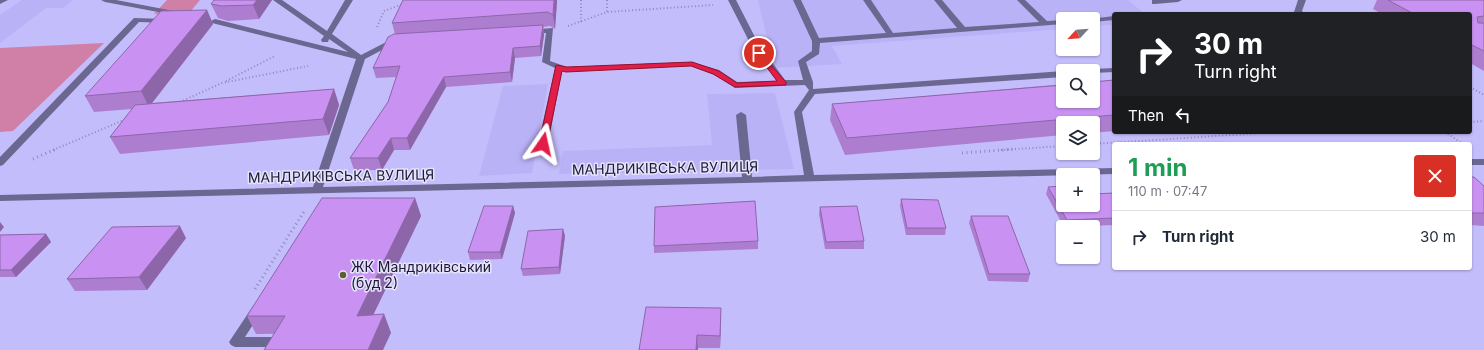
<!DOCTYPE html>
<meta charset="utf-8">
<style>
:root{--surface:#fff;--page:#f2f2f3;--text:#1f2937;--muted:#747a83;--line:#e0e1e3}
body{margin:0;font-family:Inter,sans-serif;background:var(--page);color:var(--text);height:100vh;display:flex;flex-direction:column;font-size:15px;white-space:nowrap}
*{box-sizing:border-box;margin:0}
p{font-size:13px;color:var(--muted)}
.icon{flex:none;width:22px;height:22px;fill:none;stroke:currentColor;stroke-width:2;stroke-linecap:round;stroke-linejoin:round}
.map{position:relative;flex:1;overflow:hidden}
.side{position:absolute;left:1112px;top:142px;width:360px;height:128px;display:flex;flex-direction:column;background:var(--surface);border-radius:4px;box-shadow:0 1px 3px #0004}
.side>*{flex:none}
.top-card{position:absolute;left:1112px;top:12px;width:360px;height:122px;border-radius:4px;box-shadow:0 1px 3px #0004;background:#202124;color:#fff;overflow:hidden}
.needle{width:26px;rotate:244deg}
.fabs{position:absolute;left:1056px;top:12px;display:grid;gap:8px}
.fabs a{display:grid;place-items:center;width:44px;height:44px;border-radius:4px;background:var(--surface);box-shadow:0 1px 3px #0004;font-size:20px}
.pin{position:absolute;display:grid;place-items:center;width:34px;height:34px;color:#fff;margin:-17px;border:2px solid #fff;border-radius:50%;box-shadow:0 1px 4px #0007}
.me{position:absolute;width:44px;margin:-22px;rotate:11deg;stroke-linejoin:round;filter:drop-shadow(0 0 3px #0008)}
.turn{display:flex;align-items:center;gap:14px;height:84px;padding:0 16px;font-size:18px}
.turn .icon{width:52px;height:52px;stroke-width:2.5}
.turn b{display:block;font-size:28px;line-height:34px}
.then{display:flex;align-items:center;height:38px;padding:0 16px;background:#0003;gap:8px;font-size:15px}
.round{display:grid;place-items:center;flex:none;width:42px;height:42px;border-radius:4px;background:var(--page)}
.headline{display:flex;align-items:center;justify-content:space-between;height:68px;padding:0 16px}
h1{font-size:24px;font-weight:700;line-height:30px;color:#1e9e55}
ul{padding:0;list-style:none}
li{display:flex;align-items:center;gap:12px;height:52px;padding:0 16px;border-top:1px solid var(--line)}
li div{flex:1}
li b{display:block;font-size:15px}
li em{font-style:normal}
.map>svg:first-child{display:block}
</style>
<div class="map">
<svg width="1484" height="350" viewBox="0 0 1484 350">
<rect width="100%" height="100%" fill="#c4bdfc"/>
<!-- built -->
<g fill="#bab2f7">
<path d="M22 0H73L63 8H46L0 43V15Z"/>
<path d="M758 0H1128L1145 14H1114V25L1093 26V19H1063V29L832 46 842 64 774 68Z"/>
<path d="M548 84 532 173 479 176 503 86Z"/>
<path d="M775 93 794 169 559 174 563 151 712 145 707 94Z"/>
</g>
<!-- green -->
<g fill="#d07fa7">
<path d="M167 0H200L190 12 154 14Z"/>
<path d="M104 43 13 131 0 132V48Z"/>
</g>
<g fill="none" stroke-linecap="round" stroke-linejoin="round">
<!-- path-far1 -->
<g stroke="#8f89bc" stroke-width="2" stroke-dasharray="1 2.5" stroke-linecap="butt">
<path d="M581 0V22"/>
<path d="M607 0V12"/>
<path d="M568 26 607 12 713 5"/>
<path d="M377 27 384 11 403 4"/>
<path d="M226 81 275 56"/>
<path d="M1470 87 1484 95"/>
<path d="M180 102 222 83 308 66"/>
<path d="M1470 122 1484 121"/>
<path d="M1445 132 1463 144"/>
<path d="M1093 144 1278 132"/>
<path d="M53 150 124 120"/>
<path d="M1001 150 1063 146"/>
</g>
<!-- path -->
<g stroke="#8f89bc" stroke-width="3" stroke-dasharray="1 3.5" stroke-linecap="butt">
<path d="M962 153 1016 149"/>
<path d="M33 159 56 149"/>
<path d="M255 289 305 210"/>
</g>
<!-- minor -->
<g fill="#6c6790" fill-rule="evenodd">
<path d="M0 0H8L0 4Z"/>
<path d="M101 0H116L174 11 178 13 174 15 105 2Z"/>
<path d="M273 0H282L327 31 345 0H353L332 34 361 55 392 39H398L399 41 365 59 323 187 742 177 736 115 741 112 746 115 752 177 804 175 794 112 809 90 805 85 735 88 713 74 691 66 562 71 548 144 543 147 538 144 555 68 542 62 546 33 527 34V30L553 28 550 61 567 67 692 62 719 70 737 82 777 81 750 43 728 0H736L758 43 785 80H803L798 61 812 51V41L793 0H801L819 38 886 33 863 0H871L893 33 957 28 934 0H942L965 27 1039 22 1017 0H1025L1047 21 1063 20V24L820 43 819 54 806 62 813 82V89L1063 71V77L815 94 802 112 814 175 1114 168V174L0 201V195L313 187 356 59 212 23 211 21 215 19 348 52 329 39 328 42H322L321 40 324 36Z"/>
<path d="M1152 0H1182L1178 2 1155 4H1152Z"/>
<path d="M1298 0H1306L1302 11 1305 14H1296L1294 12Z"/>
<path d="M1114 16V20L1093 22V19H1090Z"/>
<path d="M134 18 165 19 169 21 165 23 139 22 3 165 0 166V157Z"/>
<path d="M1114 68V72L1093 73V71H1089L1093 69Z"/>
<rect x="1470" y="159" width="14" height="6"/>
<path d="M257 305 261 306 263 309 245 337H280L284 339 286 342 284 345 280 347H235L231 345 229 342 253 306Z"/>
</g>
</g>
<!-- wall -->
<g fill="#ad7ed0">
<path d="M272 0 259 19 228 21 218 18 211 4Z"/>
<path d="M403 0H557L555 29 550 26 543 27 544 35 541 56 515 58 512 82 446 87 410 150H394L382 170H354L350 158 388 102 396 77 376 78 373 68 395 34 392 23Z"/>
<path d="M1377 0H1484V71L1470 63V14H1382L1373 9Z"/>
<path d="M207 10 213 24 152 103 334 89 339 105 329 135 120 154 110 137 132 109 94 112 85 96Z"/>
<path d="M1114 80V131L1093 133V123H1063V135L845 155 830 120 832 104Z"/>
<path d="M1470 177 1484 186V226L1470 225Z"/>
<path d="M1048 187 1063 205 1114 193V225L1064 227 1046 194Z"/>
<path d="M415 198 421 216 373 315 384 314 391 333 256 334 247 316Z"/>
<path d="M901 199 946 228 945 235H906L900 206Z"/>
<path d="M513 206 515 213 502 259 470 260 468 252Z"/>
<path d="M820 207 864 241V249H825L819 214Z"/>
<path d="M971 216 1030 274 1028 282 988 281 969 223Z"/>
<path d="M563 229 565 236 560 274 523 276 521 269Z"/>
<path d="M46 234 51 242 16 277H0V235Z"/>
<path d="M186 238 147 290 75 291 67 279Z"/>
<path d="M758 241V249L654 253V246Z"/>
<path d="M721 308V321L720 348H698V350H639Z"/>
</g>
<!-- shaded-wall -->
<g fill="#8d66a9">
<path d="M257 0H272L259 19 253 5Z"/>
<path d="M554 0H557V2L555 29 553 15Z"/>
<path d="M207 10 213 24 149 107 141 91Z"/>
<path d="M543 25 544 35 541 56 540 46Z"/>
<path d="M513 48 515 58 512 82 510 72Z"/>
<path d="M444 77 446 87 410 150 407 138Z"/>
<path d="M334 89 339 105 329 135 323 119Z"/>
<path d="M391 138 394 150 382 170 378 158Z"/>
<path d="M415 198 421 216 364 334 357 316Z"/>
<path d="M513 206 515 213 502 259 500 252Z"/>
<path d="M0 222 4 227 0 232Z"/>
<path d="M180 226 186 238 147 290 139 277Z"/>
<path d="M563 229 565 236 560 274 559 267Z"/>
<path d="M46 234 51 242 16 277 11 270Z"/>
<path d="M721 308V321L720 348V336Z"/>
<path d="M384 314 391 333 383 350H368Z"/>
<path d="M697 335 698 350H696Z"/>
</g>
<!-- building -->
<g fill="#c992f2" stroke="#8d66a9">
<path d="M214 0H257L253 5 222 6 211 4Z"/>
<path d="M403 0H554L553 15 548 12 392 23Z"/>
<path d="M1388 0H1484V16L1477 17 1478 23H1484V51L1470 44V14H1414Z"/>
<path d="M207 10 141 91 85 96 161 11Z"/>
<path d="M543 25 540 46 513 48 510 72 444 77 407 138H391L378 158H350L388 102 400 66 373 68 388 37 394 34Z"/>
<path d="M1114 80V115L847 138 832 104 1063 85V101H1093V82Z"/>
<path d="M334 89 323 119 110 137 135 105Z"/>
<path d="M1470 177H1474L1484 186V213H1470Z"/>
<path d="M1063 186V205H1093V194L1114 193V218L1067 220 1048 187Z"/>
<path d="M322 198H415L357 316 384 314 368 350H264L285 316H247Z"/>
<path d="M901 199 938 200 946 228H907Z"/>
<path d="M755 201 758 241 654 246 655 207Z"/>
<path d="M484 206H513L500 252H468Z"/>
<path d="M857 206 864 241 826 242 820 207Z"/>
<path d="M971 216H1008L1030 274H989Z"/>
<path d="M180 226 139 277 67 279 112 227Z"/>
<path d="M563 229 559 267 521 269 528 231Z"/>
<path d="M46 234 11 270H0V235Z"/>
<path d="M646 307 721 308 720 336 697 335 696 350H639Z"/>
</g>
<!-- route -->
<path fill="#e11d48" stroke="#92132f" d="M757 52H762L769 63 786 82V85L735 87 713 74 691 66 566 72 562 71 547 144 543 147 539 144 556 65 567 67 692 62 719 71 737 83 777 81 756 53Z"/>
<!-- markers -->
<circle fill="#5e5f2c" stroke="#e5e3fd" stroke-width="1.5" cx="343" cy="275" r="4"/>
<g text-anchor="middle" stroke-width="3" stroke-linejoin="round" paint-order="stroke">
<!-- street labels -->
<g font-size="14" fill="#1d1931" stroke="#e5e3fd">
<text transform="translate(665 168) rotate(-1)" y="5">МАНДРИКІВСЬКА ВУЛИЦЯ</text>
<text transform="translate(341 176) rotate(-1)" y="5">МАНДРИКІВСЬКА ВУЛИЦЯ</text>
</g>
<!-- poi labels -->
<g font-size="14" fill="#1d1931" stroke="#e5e3fd" text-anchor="start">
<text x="351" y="272">ЖК Мандриківський<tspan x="351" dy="16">(буд 2)</tspan></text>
</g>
</g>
</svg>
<div class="fabs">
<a><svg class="needle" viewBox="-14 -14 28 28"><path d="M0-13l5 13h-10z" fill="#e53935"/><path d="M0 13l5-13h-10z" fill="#747a83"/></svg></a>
<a><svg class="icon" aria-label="search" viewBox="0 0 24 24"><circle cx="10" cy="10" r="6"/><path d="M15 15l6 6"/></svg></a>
<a><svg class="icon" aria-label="layers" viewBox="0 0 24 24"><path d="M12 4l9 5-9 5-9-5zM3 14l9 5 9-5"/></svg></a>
<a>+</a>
<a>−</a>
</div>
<div class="pin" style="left:759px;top:53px;background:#d93025"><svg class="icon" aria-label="arrive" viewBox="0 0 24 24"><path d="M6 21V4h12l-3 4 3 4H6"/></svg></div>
<svg class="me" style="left:543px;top:144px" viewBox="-20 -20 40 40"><path d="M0-17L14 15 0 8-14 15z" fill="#e11d48" stroke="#fff" stroke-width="4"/></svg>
<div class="top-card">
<div class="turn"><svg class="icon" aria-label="right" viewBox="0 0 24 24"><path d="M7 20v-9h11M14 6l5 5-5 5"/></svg><div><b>30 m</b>Turn right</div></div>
<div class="then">Then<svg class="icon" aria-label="left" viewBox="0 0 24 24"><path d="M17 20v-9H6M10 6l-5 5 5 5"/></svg></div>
</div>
<section class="side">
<div class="headline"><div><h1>1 min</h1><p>110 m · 07:47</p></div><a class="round" style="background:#d93025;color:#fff"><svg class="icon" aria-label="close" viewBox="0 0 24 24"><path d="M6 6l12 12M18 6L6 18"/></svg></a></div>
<ul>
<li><svg class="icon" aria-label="right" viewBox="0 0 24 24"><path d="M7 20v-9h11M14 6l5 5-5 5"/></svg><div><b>Turn right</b></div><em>30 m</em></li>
</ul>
</section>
</div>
